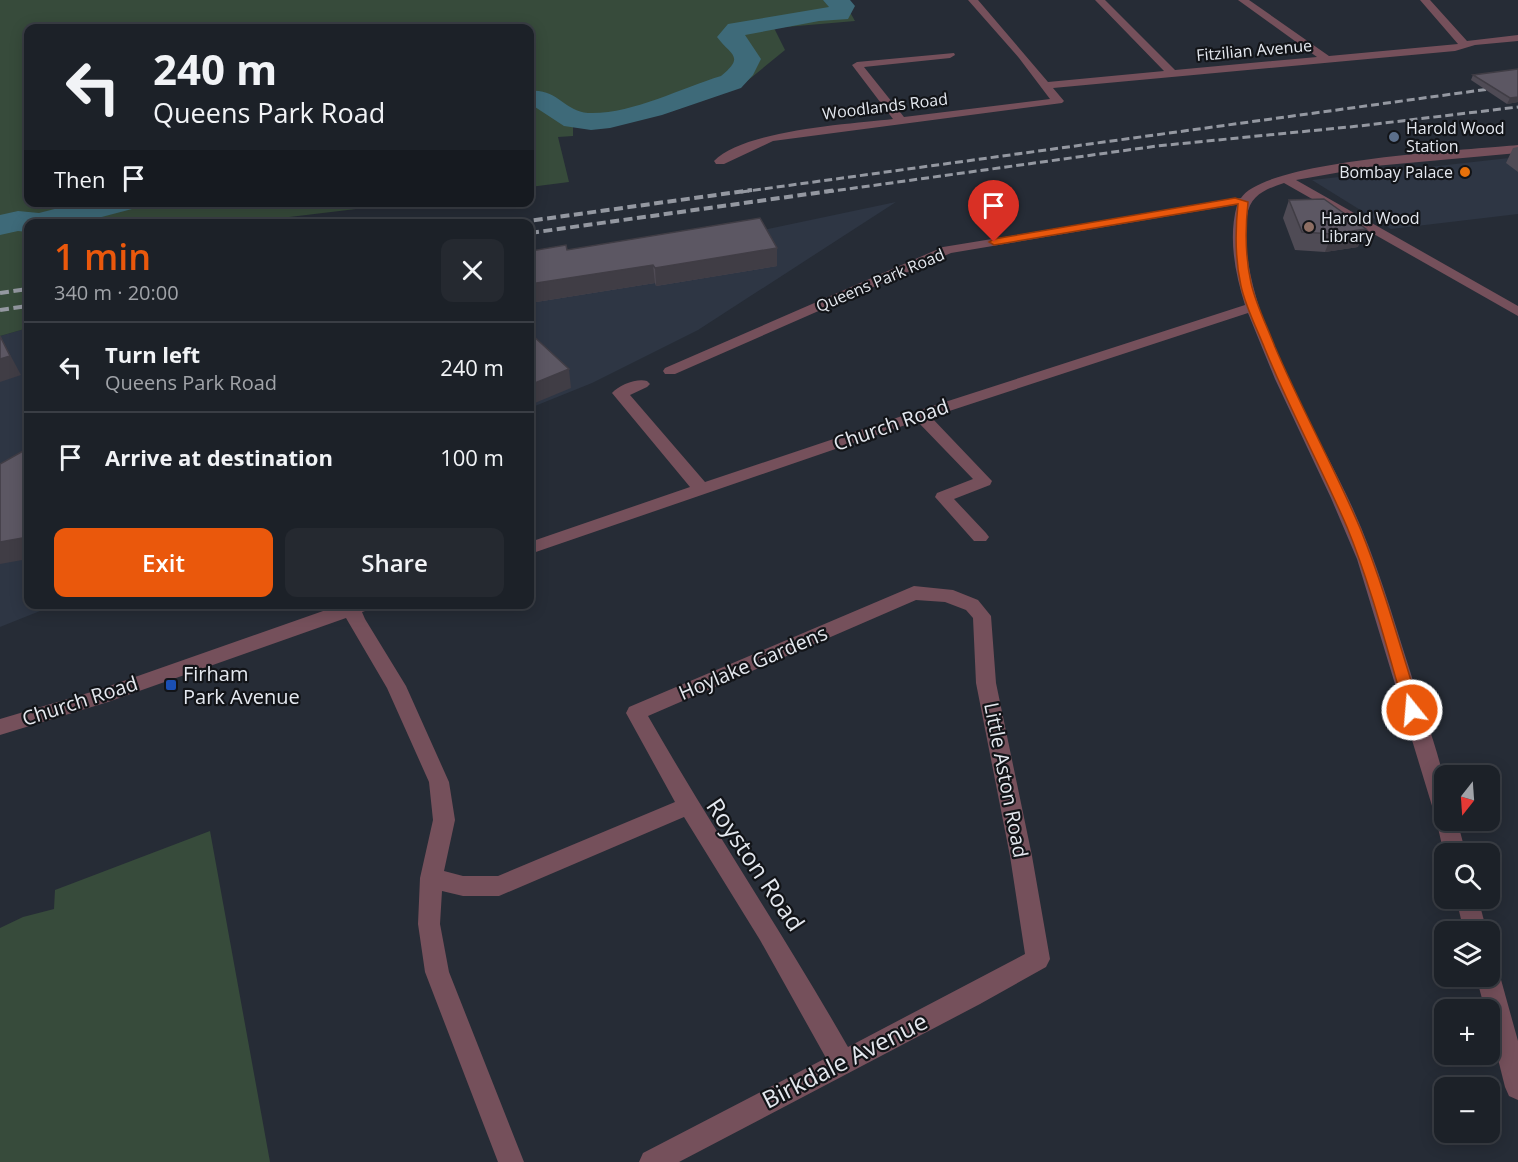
<!DOCTYPE html>
<meta charset="utf-8">
<style>
:root{--surface:#1c2128;--page:#252930;--text:#f1f3f6;--muted:#a0a3a8;--line:#3a3e45;--accent:#ea580c}
body{margin:0;font-family:"Open Sans",sans-serif;background:var(--page);color:var(--text);height:100vh;display:flex;flex-direction:column;font-size:22px;white-space:nowrap}
*{box-sizing:border-box;margin:0}
p{font-size:20px;color:var(--muted)}
.icon{flex:none;width:33px;height:33px;fill:none;stroke:currentColor;stroke-width:2;stroke-linecap:round;stroke-linejoin:round}
.map{position:relative;flex:1;overflow:hidden}
.sheet{position:absolute;left:24px;top:219px;width:510px;height:390px;display:flex;flex-direction:column;background:var(--surface);border-radius:12px;box-shadow:0 3px 15px #0003,0 0 0 2px var(--line)}
.sheet>*{flex:none}
.top-card{position:absolute;left:24px;top:24px;width:510px;height:183px;border-radius:12px;box-shadow:0 3px 15px #0003,0 0 0 2px var(--line);background:#1c2128;color:var(--text);overflow:hidden}
.needle{width:39px;rotate:197deg}
.tools{position:absolute;left:1434px;top:765px;display:grid;gap:12px}
.tools a{display:grid;place-items:center;width:66px;height:66px;border-radius:12px;background:var(--surface);box-shadow:0 3px 15px #0003,0 0 0 2px var(--line);font-size:30px}
.pin{position:absolute;display:grid;place-items:center;width:51px;height:51px;color:#fff;margin:-62px -26px;border-radius:50% 50% 50% 0;rotate:-45deg;box-shadow:0 0 6px #0007}
.pin .icon{rotate:45deg}
.me{position:absolute;width:66px;margin:-33px;rotate:343deg;stroke-linejoin:round;filter:drop-shadow(0 0 4px #0008)}
.turn{display:flex;align-items:center;gap:21px;height:126px;padding:0 30px;font-size:27px}
.turn .icon{width:78px;height:78px;stroke-width:2.5}
.turn b{display:block;font-size:42px;line-height:51px}
.then{display:flex;align-items:center;height:57px;padding:0 30px;background:#0003;gap:12px;font-size:22px}
.round{display:grid;place-items:center;flex:none;width:63px;height:63px;border-radius:12px;background:var(--page)}
.head{display:flex;align-items:center;justify-content:space-between;height:102px;padding:0 30px}
h1{font-size:36px;font-weight:600;line-height:45px;color:var(--accent)}
.primary-button{display:flex;gap:12px;margin-top:auto;padding:12px 30px}
.primary-button a{flex:1;height:69px;border-radius:12px;background:var(--accent);color:#fff;font-size:24px;font-weight:600;line-height:69px;text-align:center}
.primary-button a+a{background:var(--page);color:var(--text)}
ul{padding:0;list-style:none}
li{display:flex;align-items:center;gap:18px;height:90px;padding:0 30px;border-top:2px solid var(--line)}
li div{flex:1}
li b{display:block;font-size:22px}
li em{font-style:normal}
.map>svg:first-child{display:block}
</style>
<div class="map">
<svg width="1518" height="1162" viewBox="0 0 1518 1162">
<rect width="100%" height="100%" fill="#262c36"/>
<!-- built -->
<g fill="#2e3644">
<path d="M1518 157V214L1391 229 1312 180Z"/>
<path d="M896 202 698 330 592 383 530 408V268L721 239Z"/>
<path d="M28 328V604L55 605 0 627V336Z"/>
</g>
<!-- green -->
<g fill="#374b3b">
<path d="M0 0H843L855 21 774 28 785 50 741 86 619 121 573 126V136L558 137 569 182 530 187V28H28V202L406 203 239 223 28 224V328L0 336Z"/>
<path d="M210 831 270 1162H0V928L23 917 54 909 55 890Z"/>
</g>
<g fill="none" stroke-linecap="round" stroke-linejoin="round">
<!-- river -->
<g fill="#3e6a79" fill-rule="evenodd">
<path d="M823 0H850L855 6 848 19 819 21 745 35 761 59 753 75 741 88 662 115 610 128 591 130 564 126 535 107H530V91C557 88 564 111 588 113 630 115 681 88 721 76 746 56 730 55 717 37L728 24 829 7Z"/>
<path d="M82 202H136L132 209 75 224H28V232L18 231 0 235V215L18 211 39 213Z"/>
</g>
<!-- minor -->
<g fill="#75505b" fill-rule="evenodd">
<path d="M968 0H978L1048 82 1164 71 1095 0H1105L1175 70 1317 57 1238 0H1249L1329 56 1458 44 1420 0H1430L1467 41 1518 35V41L1475 45 1455 51 1053 88 1064 101 1062 103 773 141 724 164H716L714 161C744 130 850 124 893 119L852 65 857 62 954 53 955 55 950 58 864 67 904 117 1050 99 1019 58Z"/>
<path d="M1518 145V153L1375 166 1296 180 1518 306V316L1284 183C1266 189 1250 195 1247 216 1236 302 1311 419 1347 496 1374 552 1391 611 1410 671 1421 707 1436 743 1444 780 1447 792 1444 808 1444 820H1457L1466 854H1444L1436 819 1357 559 1331 498 1275 379 1248 313 931 417 992 481 990 485 954 499 986 533 989 537 986 541H974L935 497 937 493 973 479 917 421 530 554V542L690 487 612 393C619 385 637 378 647 381L650 384 647 387 630 395 705 482 914 412 1245 305C1235 273 1228 238 1237 205H1235L951 253 675 374H665L663 371 665 368 943 247 1241 198C1265 160 1468 150 1518 145Z"/>
<path d="M914 586 953 590 978 600 991 616 996 683 1032 856 1050 959 1046 967 980 1004 679 1162H639L643 1153 826 1058 760 940 684 817 499 896H463L442 891 440 924 449 972 524 1162H498L425 972 418 924 420 878 433 820 429 782 387 688 346 618 108 702 0 735V719L98 690 343 604H374L371 609 362 612 365 619 406 686 449 782 455 820 444 871 463 876H498L675 802 626 713 629 707ZM916 600 945 602 966 610 973 618 976 683 1010 856 1025 954 848 1047C784 935 712 828 648 716Z"/>
<path d="M1456 898H1478L1487 932H1464Z"/>
<path d="M1490 965 1496 968 1500 976 1518 1041V1100L1509 1096 1505 1087 1490 1027V1010H1485L1476 976H1490Z"/>
</g>
<!-- rail-far1 -->
<g stroke="#9498a1" stroke-width="3" stroke-dasharray="8 4" stroke-linecap="butt">
<path d="M741 192 1518 85"/>
<path d="M826 192 1157 146 1359 126 1518 107"/>
</g>
<!-- rail -->
<g stroke="#9498a1" stroke-width="4" stroke-dasharray="9 4.5" stroke-linecap="butt">
<path d="M507 224 752 190"/>
<path d="M530 233 837 190"/>
<path d="M0 293 28 289"/>
<path d="M0 310 28 306"/>
</g>
</g>
<!-- wall -->
<g fill="#4f4b55">
<path d="M1518 69V102L1507 104 1471 80 1473 75Z"/>
<path d="M1518 147V172L1506 163 1513 148Z"/>
<path d="M1289 200 1358 247 1325 252 1295 250 1283 218Z"/>
<path d="M777 248V266L656 286 655 283 530 303V258H532L531 251Z"/>
</g>
<!-- shaded-wall -->
<g fill="#403d45">
<path d="M1518 97V102L1507 104 1510 98Z"/>
<path d="M1366 229 1358 247 1325 252 1332 234Z"/>
<path d="M777 248V266L656 286 655 268Z"/>
<path d="M653 265 655 283 530 303V284Z"/>
<path d="M0 336 21 375 0 382Z"/>
<path d="M569 369 571 388 530 405V385Z"/>
<path d="M28 537V559L0 564V542Z"/>
</g>
<!-- building -->
<g fill="#5c5763" stroke="#403d45" stroke-width="1.5">
<path d="M1518 69V97L1510 98 1473 75Z"/>
<path d="M1324 199 1366 229 1332 234 1302 232 1289 200Z"/>
<path d="M760 218 777 248 655 268 653 265 530 284V258H533L531 251 566 245 567 250Z"/>
<path d="M530 333 569 369 530 385Z"/>
<path d="M0 336 10 356 0 359Z"/>
<path d="M28 450V537L0 542V464L23 451Z"/>
</g>
<!-- route -->
<path fill="#ea580c" stroke="#983908" stroke-width="1.5" d="M1235 198 1248 202C1245 230 1245 256 1251 283 1256 305 1267 326 1275 347 1301 408 1334 467 1360 528 1384 587 1401 649 1420 710L1418 714H1407L1405 710C1387 649 1371 586 1347 527 1321 467 1290 410 1265 349 1257 329 1246 308 1241 286 1235 259 1235 232 1238 204L994 245 989 242 994 239Z"/>
<!-- markers -->
<circle fill="#5c6f8a" stroke="#121418" stroke-width="2" cx="1394" cy="137" r="6"/>
<circle fill="#e8710a" stroke="#121418" stroke-width="2" cx="1465" cy="172" r="6"/>
<circle fill="#8d6e63" stroke="#121418" stroke-width="2" cx="1309" cy="227" r="6"/>
<rect fill="#1a4fb4" stroke="#121418" stroke-width="2" x="165" y="679" width="12" height="12" rx="3"/>
<g text-anchor="middle" stroke-width="4.5" stroke-linejoin="round" paint-order="stroke">
<!-- far-street labels -->
<g font-size="16" fill="#e4e8ef" stroke="#121418">
<text transform="translate(1254 50) rotate(-5)" y="6">Fitzilian Avenue</text>
<text transform="translate(885 106) rotate(-7)" y="6">Woodlands Road</text>
<text transform="translate(880 280) rotate(-23)" y="6">Queens Park Road</text>
</g>
<!-- far-poi labels -->
<g font-size="16" fill="#e4e8ef" stroke="#121418" text-anchor="start">
<text x="1406" y="134">Harold Wood<tspan x="1406" dy="18">Station</tspan></text>
<text x="1453" y="178" text-anchor="end">Bombay Palace</text>
<text x="1321" y="224">Harold Wood<tspan x="1321" dy="18">Library</tspan></text>
</g>
<!-- street labels -->
<g font-size="20" fill="#e4e8ef" stroke="#121418">
<text transform="translate(891 425) rotate(-19)" y="7">Church Road</text>
<text transform="translate(753 663) rotate(-23)" y="7">Hoylake Gardens</text>
<text transform="translate(80 701) rotate(-18)" y="7">Church Road</text>
<text transform="translate(1006 780) rotate(79)" y="7">Little Aston Road</text>
</g>
<!-- poi labels -->
<g font-size="20" fill="#e4e8ef" stroke="#121418" text-anchor="start">
<text x="183" y="681">Firham<tspan x="183" dy="23">Park Avenue</tspan></text>
</g>
<!-- near-street labels -->
<g font-size="24" fill="#e4e8ef" stroke="#121418">
<text transform="translate(755 865) rotate(56)" y="8">Royston Road</text>
<text transform="translate(845 1061) rotate(-27)" y="8">Birkdale Avenue</text>
</g>
</g>
</svg>
<div class="tools">
<a><svg class="needle" viewBox="-14 -14 28 28"><path d="M0-13l5 13h-10z" fill="#e53935"/><path d="M0 13l5-13h-10z" fill="#a0a3a8"/></svg></a>
<a><svg class="icon" aria-label="search" viewBox="0 0 24 24"><circle cx="10" cy="10" r="6"/><path d="M15 15l6 6"/></svg></a>
<a><svg class="icon" aria-label="layers" viewBox="0 0 24 24"><path d="M12 4l9 5-9 5-9-5zM3 14l9 5 9-5"/></svg></a>
<a>+</a>
<a>−</a>
</div>
<div class="pin" style="left:994px;top:242px;background:#d93025"><svg class="icon" aria-label="arrive" viewBox="0 0 24 24"><path d="M6 21V4h12l-3 4 3 4H6"/></svg></div>
<svg class="me" style="left:1412px;top:710px" viewBox="-20 -20 40 40"><circle r="17" fill="#ea580c" stroke="#fff" stroke-width="3"/><path d="M0-11L8 9 0 5-8 9z" fill="#fff"/></svg>
<div class="top-card">
<div class="turn"><svg class="icon" aria-label="left" viewBox="0 0 24 24"><path d="M17 20v-9H6M10 6l-5 5 5 5"/></svg><div><b>240 m</b>Queens Park Road</div></div>
<div class="then">Then<svg class="icon" aria-label="arrive" viewBox="0 0 24 24"><path d="M6 21V4h12l-3 4 3 4H6"/></svg></div>
</div>
<section class="sheet">
<div class="head"><div><h1>1 min</h1><p>340 m · 20:00</p></div><a class="round"><svg class="icon" aria-label="close" viewBox="0 0 24 24"><path d="M6 6l12 12M18 6L6 18"/></svg></a></div>
<ul>
<li><svg class="icon" aria-label="left" viewBox="0 0 24 24"><path d="M17 20v-9H6M10 6l-5 5 5 5"/></svg><div><b>Turn left</b><p>Queens Park Road</p></div><em>240 m</em></li>
<li><svg class="icon" aria-label="arrive" viewBox="0 0 24 24"><path d="M6 21V4h12l-3 4 3 4H6"/></svg><div><b>Arrive at destination</b></div><em>100 m</em></li>
</ul>
<div class="primary-button"><a>Exit</a><a>Share</a></div>
</section>
</div>
